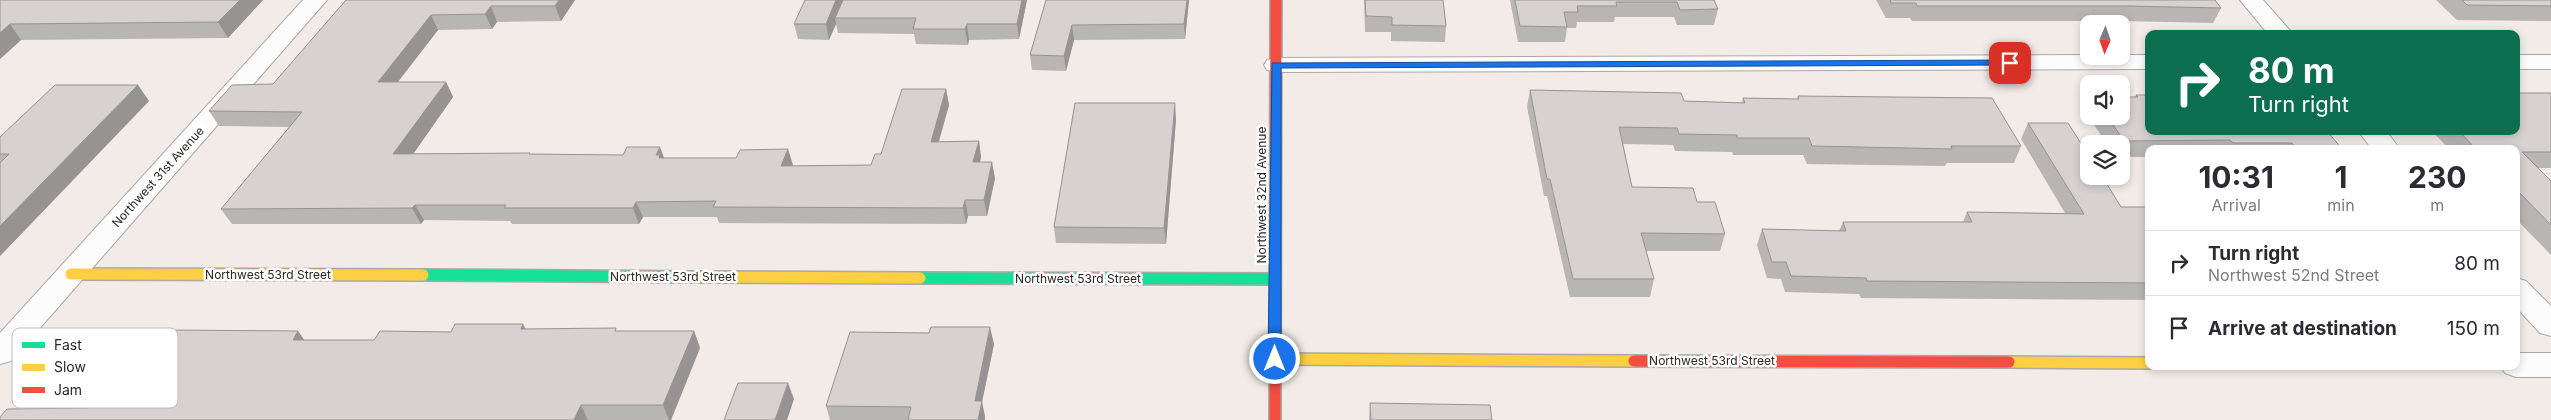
<!DOCTYPE html>
<style>
:root{--surface:#fff;--page:#f7f7f7;--text:#2b2b33;--muted:#7c7c81;--line:#e1e1e2}
body{margin:0;font-family:Inter,sans-serif;background:var(--page);color:var(--text);height:100vh;display:flex;flex-direction:column;font-size:19px;white-space:nowrap}
*{box-sizing:border-box;margin:0}
p{font-size:16px;color:var(--muted)}
.icon{flex:none;width:28px;height:28px;fill:none;stroke:currentColor;stroke-width:2;stroke-linecap:round;stroke-linejoin:round}
.map{position:relative;flex:1;overflow:hidden}
.drawer{position:absolute;left:2145px;top:145px;width:375px;height:225px;display:flex;flex-direction:column;background:var(--surface);border-radius:10px;box-shadow:0 2px 8px #0003}
.drawer>*{flex:none}
.banner{position:absolute;left:2145px;top:30px;width:375px;height:105px;border-radius:10px;box-shadow:0 2px 8px #0003;background:#0b6e4f;color:#fff;overflow:hidden}
.needle{width:32px;rotate:182deg}
.tools{position:absolute;left:2080px;top:15px;display:grid;gap:10px}
.tools a{display:grid;place-items:center;width:50px;height:50px;border-radius:10px;background:var(--surface);box-shadow:0 2px 8px #0003;font-size:25px}
.pin{position:absolute;display:grid;place-items:center;width:42px;height:42px;color:#fff;margin:-21px;border-radius:10px;box-shadow:0 2px 8px #0006}
.me{position:absolute;width:55px;margin:-28px;rotate:0deg;stroke-linejoin:round;filter:drop-shadow(0 0 4px #0008)}
.turn{display:flex;align-items:center;gap:18px;height:105px;padding:0 20px;font-size:22px}
.turn .icon{width:65px;height:65px;stroke-width:2.5}
.turn b{display:block;font-size:35px;line-height:42px}
.eta{display:flex;justify-content:space-evenly;align-items:center;height:85px;text-align:center}
.eta b{font-size:30px;font-weight:700;line-height:35px}
ul{padding:0;list-style:none}
li{display:flex;align-items:center;gap:15px;height:65px;padding:0 20px;border-top:1px solid var(--line)}
li div{flex:1}
li b{display:block;font-size:19px}
li em{font-style:normal}
.map>svg:first-child{display:block}
</style>
<div class="map">
<svg width="2551" height="420" viewBox="0 0 2551 420">
<rect width="100%" height="100%" fill="#f2ebe8"/>
<g fill="none" stroke-linecap="round" stroke-linejoin="round">
<defs>
<g id="street">
<path d="M303 0H327L11 361 0 364V333Z"/>
<path d="M2240 0H2263L2293 34H2268Z"/>
<path d="M2089 55H2149V69L1276 72 1267 70 1264 65 1267 60 1276 58Z"/>
<rect x="2516" y="55" width="35" height="14"/>
<path d="M2358 131H2386L2400 149H2372Z"/>
<path d="M2516 278 2526 281 2551 306V336L2540 333 2516 307Z"/>
<path d="M2516 353H2551V377H2516L2505 373 2501 366H2516Z"/>
</g>
<g id="fast">
<path d="M423 275 703 277"/>
<path d="M920 278 1275 279"/>
</g>
<g id="slow">
<path d="M71 274 423 275"/>
<path d="M703 277 920 278"/>
<path d="M1275 359 1634 361"/>
<path d="M2009 362 2149 363"/>
</g>
<g id="jam">
<path d="M1634 361 2009 362"/>
<path d="M1275 420 1276 0"/>
</g>
</defs>
<!-- street casing -->
<use href="#street" stroke="#ada8a6" stroke-width="2"/>
<!-- fast casing -->
<use href="#fast" stroke="#ada8a6" stroke-width="14"/>
<!-- slow casing -->
<use href="#slow" stroke="#ada8a6" stroke-width="14"/>
<!-- jam casing -->
<use href="#jam" stroke="#ada8a6" stroke-width="14"/>
<!-- street -->
<use href="#street" fill="#fdfcfc" fill-rule="evenodd"/>
<!-- fast -->
<use href="#fast" stroke="#16e098" stroke-width="11"/>
<!-- slow -->
<use href="#slow" stroke="#ffcf43" stroke-width="11"/>
<!-- jam -->
<use href="#jam" stroke="#f24e42" stroke-width="11"/>
</g>
<!-- wall -->
<g fill="#b9b5b3">
<path d="M0 0H263L228 38 21 40 0 59Z"/>
<path d="M346 0H575L561 21 497 22 492 29 438 30 398 82H446L453 97 413 154H531L664 158 792 166 871 165 946 89 949 105 939 142 979 141 981 157 980 162 995 178 987 216H968L966 224 719 223 717 217H643L639 224H512L510 221 424 220 421 224H232L221 209 289 127 219 126 209 111 273 84Z"/>
<path d="M805 0H1027L1019 39 969 40 968 45 916 44 914 34 838 33 836 24 829 40 798 39 794 24Z"/>
<path d="M1046 0H1189L1185 39 1074 40 1066 71 1032 70 1030 55Z"/>
<path d="M1364 0H1443L1446 26 1445 42 1391 41V32H1365Z"/>
<path d="M1510 0H1714L1718 9 1714 25H1677L1674 17H1615L1614 22H1577L1576 28H1567L1565 42H1518Z"/>
<path d="M1876 0H2215L2221 8 2213 23 2121 21H1912L1910 18H1886Z"/>
<path d="M2436 0H2551V21L2457 20Z"/>
<path d="M1530 90 1684 101 1742 103 1743 98 1797 99 1798 96 2021 146 2014 163H1947L1945 166 1807 164 1803 155H1733L1732 152 1675 151 1673 145 1623 144 1632 187 1697 202 1725 234 1720 251H1646L1654 279 1650 297H1570L1547 196H1544L1527 107Z"/>
<path d="M2551 93V168H2538L2551 181V255L2516 219V149H2449L2432 131H2516Z"/>
<path d="M2136 95 2327 131 2342 149H2149V157H2121V144H2107L2086 113 2089 107V116H2121Z"/>
<path d="M149 101 0 256V137Z"/>
<path d="M1176 119 1166 244 1056 243 1054 227Z"/>
<path d="M2028 123 2121 207H2149V300L1861 298 1859 294 1785 292 1781 279 1767 278 1757 245 1762 229 1839 231 1843 222H1963L1967 212 2065 213 2021 139Z"/>
<path d="M526 329 618 331H694L700 348 671 420H0L88 408 124 390 298 331 304 340H374L451 332Z"/>
<path d="M994 344 982 402 985 417V420H830L826 406Z"/>
<path d="M1370 403 1492 420H1369Z"/>
</g>
<!-- shaded-wall -->
<g fill="#969392">
<path d="M240 0H263L228 38 218 22Z"/>
<path d="M559 0H575L561 21 555 6Z"/>
<path d="M836 0H846L835 18 836 24 829 40 826 24Z"/>
<path d="M1022 0H1027L1019 39 1017 24Z"/>
<path d="M1187 0H1189L1185 39 1184 24Z"/>
<path d="M491 6 497 22 492 29 485 14Z"/>
<path d="M431 15 438 30 386 97 378 82Z"/>
<path d="M10 24 21 40 0 59V33Z"/>
<path d="M967 24 969 40 968 45 965 29Z"/>
<path d="M1072 25 1074 40 1066 71 1064 56Z"/>
<path d="M446 82 453 97 402 170 393 154Z"/>
<path d="M138 85 149 101 0 256V226Z"/>
<path d="M946 89 949 105 934 157 931 142Z"/>
<path d="M1175 103 1176 119 1166 244 1164 228Z"/>
<path d="M979 141 981 157 976 178 973 162Z"/>
<path d="M660 147 666 163 656 155Z"/>
<path d="M788 149 793 165 786 181 781 166Z"/>
<path d="M992 162 995 178 987 216 984 200Z"/>
<path d="M965 200 968 216 966 224 963 208Z"/>
<path d="M636 202 643 217 639 224 633 208Z"/>
<path d="M415 205 424 220 421 224 412 208Z"/>
<path d="M523 324 532 341 521 329Z"/>
<path d="M990 327 994 344 982 402 985 417V420H978L975 401Z"/>
<path d="M298 331 310 348 293 340Z"/>
<path d="M694 331 700 348 671 420H669L663 405Z"/>
<path d="M788 383 794 399 787 420H775Z"/>
<path d="M581 405 588 420H574Z"/>
</g>
<!-- building -->
<g fill="#d7d2d0" stroke="#969392">
<path d="M0 0H240L218 22 10 24 0 33Z"/>
<path d="M346 0H559L555 6H491L485 14 431 15 378 82H446L393 154 530 153 529 154 623 155 627 147H660L656 155H660L659 158H736L740 150 788 149 781 166 871 165 875 154H881L902 89H946L931 142 979 141 973 162H992L984 200H965L963 208 713 207 716 201 636 202 633 208H504L506 205H415L412 208 221 209 302 112 209 111 232 85 273 84Z"/>
<path d="M805 0H836L826 24H794Z"/>
<path d="M843 0H1022L1017 24H967L965 29H913L916 18H835Z"/>
<path d="M1046 0H1187L1184 24 1072 25 1064 56 1030 55Z"/>
<path d="M1365 0H1443L1446 26 1392 25V17L1366 16Z"/>
<path d="M1515 0H1714L1718 9 1680 10 1677 2H1616L1617 6H1577L1578 12H1564L1567 27 1520 26Z"/>
<path d="M1890 0H2215L2221 8 2128 6H1917L1916 3H1891Z"/>
<path d="M2462 0H2551V6L2467 5Z"/>
<path d="M55 85H138L0 226V163L9 154H0V137Z"/>
<path d="M1530 90 1681 93 1684 101 1745 103 1743 98 1799 99 1798 96 1992 98 2021 146H1951L1952 149 1812 146 1809 138H1737V135L1679 134 1677 128 1619 127 1632 187 1693 188 1697 202H1715L1725 234 1641 233 1654 279H1573L1550 179H1547Z"/>
<path d="M2516 93H2551V152H2522L2551 181V225L2516 189V149H2476L2459 131H2516Z"/>
<path d="M2136 95H2149V131H2327L2342 149H2297L2292 143H2233L2230 140 2124 141 2107 116H2121V97H2138Z"/>
<path d="M1075 103H1175L1164 228 1054 227Z"/>
<path d="M2028 123H2068L2089 156V176H2102L2121 207H2148L2149 283 1867 281 1866 278 1791 276 1786 262H1772L1762 229 1846 231 1843 222H1972L1967 212 2084 214Z"/>
<path d="M455 324H523L521 329 616 328 615 331H694L663 405H581L574 420H0V417L7 409 88 408 102 390H124L171 330 298 331 293 340H374L380 331 451 332Z"/>
<path d="M931 327H990L975 401H982L978 420H908L911 407 826 406 850 332 929 333Z"/>
<path d="M738 383H788L775 420H724Z"/>
<path d="M1370 403 1490 405 1492 420H1371Z"/>
</g>
<!-- route -->
<path fill="#1a73e8" stroke="#114b97" d="M2010 60H2013V65L1281 68V359L1275 364 1268 359 1272 63Z"/>
<g text-anchor="middle" stroke-width="5" stroke-linejoin="round" paint-order="stroke">
<!-- street labels -->
<g font-size="12" fill="#2a2623" stroke="#fff">
<text transform="translate(158 177) rotate(-48)" y="4">Northwest 31st Avenue</text>
<text transform="translate(1262 195) rotate(-90)" y="4">Northwest 32nd Avenue</text>
<text x="268" y="279">Northwest 53rd Street</text>
<text x="673" y="281">Northwest 53rd Street</text>
<text x="1078" y="283">Northwest 53rd Street</text>
<text x="1712" y="365">Northwest 53rd Street</text>
</g>
</g>
<!-- legend -->
<rect x="12" y="328" width="166" height="80" rx="8" fill="#fff" stroke="#bfbebd" stroke-width="1"/>
<rect x="22" y="342" width="23" height="6" fill="#16e098"/>
<rect x="22" y="364" width="23" height="7" fill="#ffcf43"/>
<rect x="22" y="387" width="23" height="6" fill="#f24e42"/>
<g font-size="14" fill="#2a2623">
<text x="54" y="350">Fast</text>
<text x="54" y="372">Slow</text>
<text x="54" y="395">Jam</text>
</g>
</svg>
<div class="tools">
<a><svg class="needle" viewBox="-14 -14 28 28"><path d="M0-13l5 13h-10z" fill="#e53935"/><path d="M0 13l5-13h-10z" fill="#7c7c81"/></svg></a>
<a><svg class="icon" aria-label="sound" viewBox="0 0 24 24"><path d="M4 9h4l5-4v14l-5-4H4zM17 9q2 3 0 6"/></svg></a>
<a><svg class="icon" aria-label="layers" viewBox="0 0 24 24"><path d="M12 4l9 5-9 5-9-5zM3 14l9 5 9-5"/></svg></a>
</div>
<div class="pin" style="left:2010px;top:63px;background:#d93025"><svg class="icon" aria-label="arrive" viewBox="0 0 24 24"><path d="M6 21V4h12l-3 4 3 4H6"/></svg></div>
<svg class="me" style="left:1275px;top:359px" viewBox="-20 -20 40 40"><circle r="17" fill="#1a73e8" stroke="#fff" stroke-width="3"/><path d="M0-11L8 9 0 5-8 9z" fill="#fff"/></svg>
<div class="banner">
<div class="turn"><svg class="icon" aria-label="right" viewBox="0 0 24 24"><path d="M7 20v-9h11M14 6l5 5-5 5"/></svg><div><b>80 m</b>Turn right</div></div>
</div>
<section class="drawer">
<div class="eta">
<div><b>10:31</b><p>Arrival</p></div>
<div><b>1</b><p>min</p></div>
<div><b>230</b><p>m</p></div>
</div>
<ul>
<li><svg class="icon" aria-label="right" viewBox="0 0 24 24"><path d="M7 20v-9h11M14 6l5 5-5 5"/></svg><div><b>Turn right</b><p>Northwest 52nd Street</p></div><em>80 m</em></li>
<li><svg class="icon" aria-label="arrive" viewBox="0 0 24 24"><path d="M6 21V4h12l-3 4 3 4H6"/></svg><div><b>Arrive at destination</b></div><em>150 m</em></li>
</ul>
</section>
</div>
